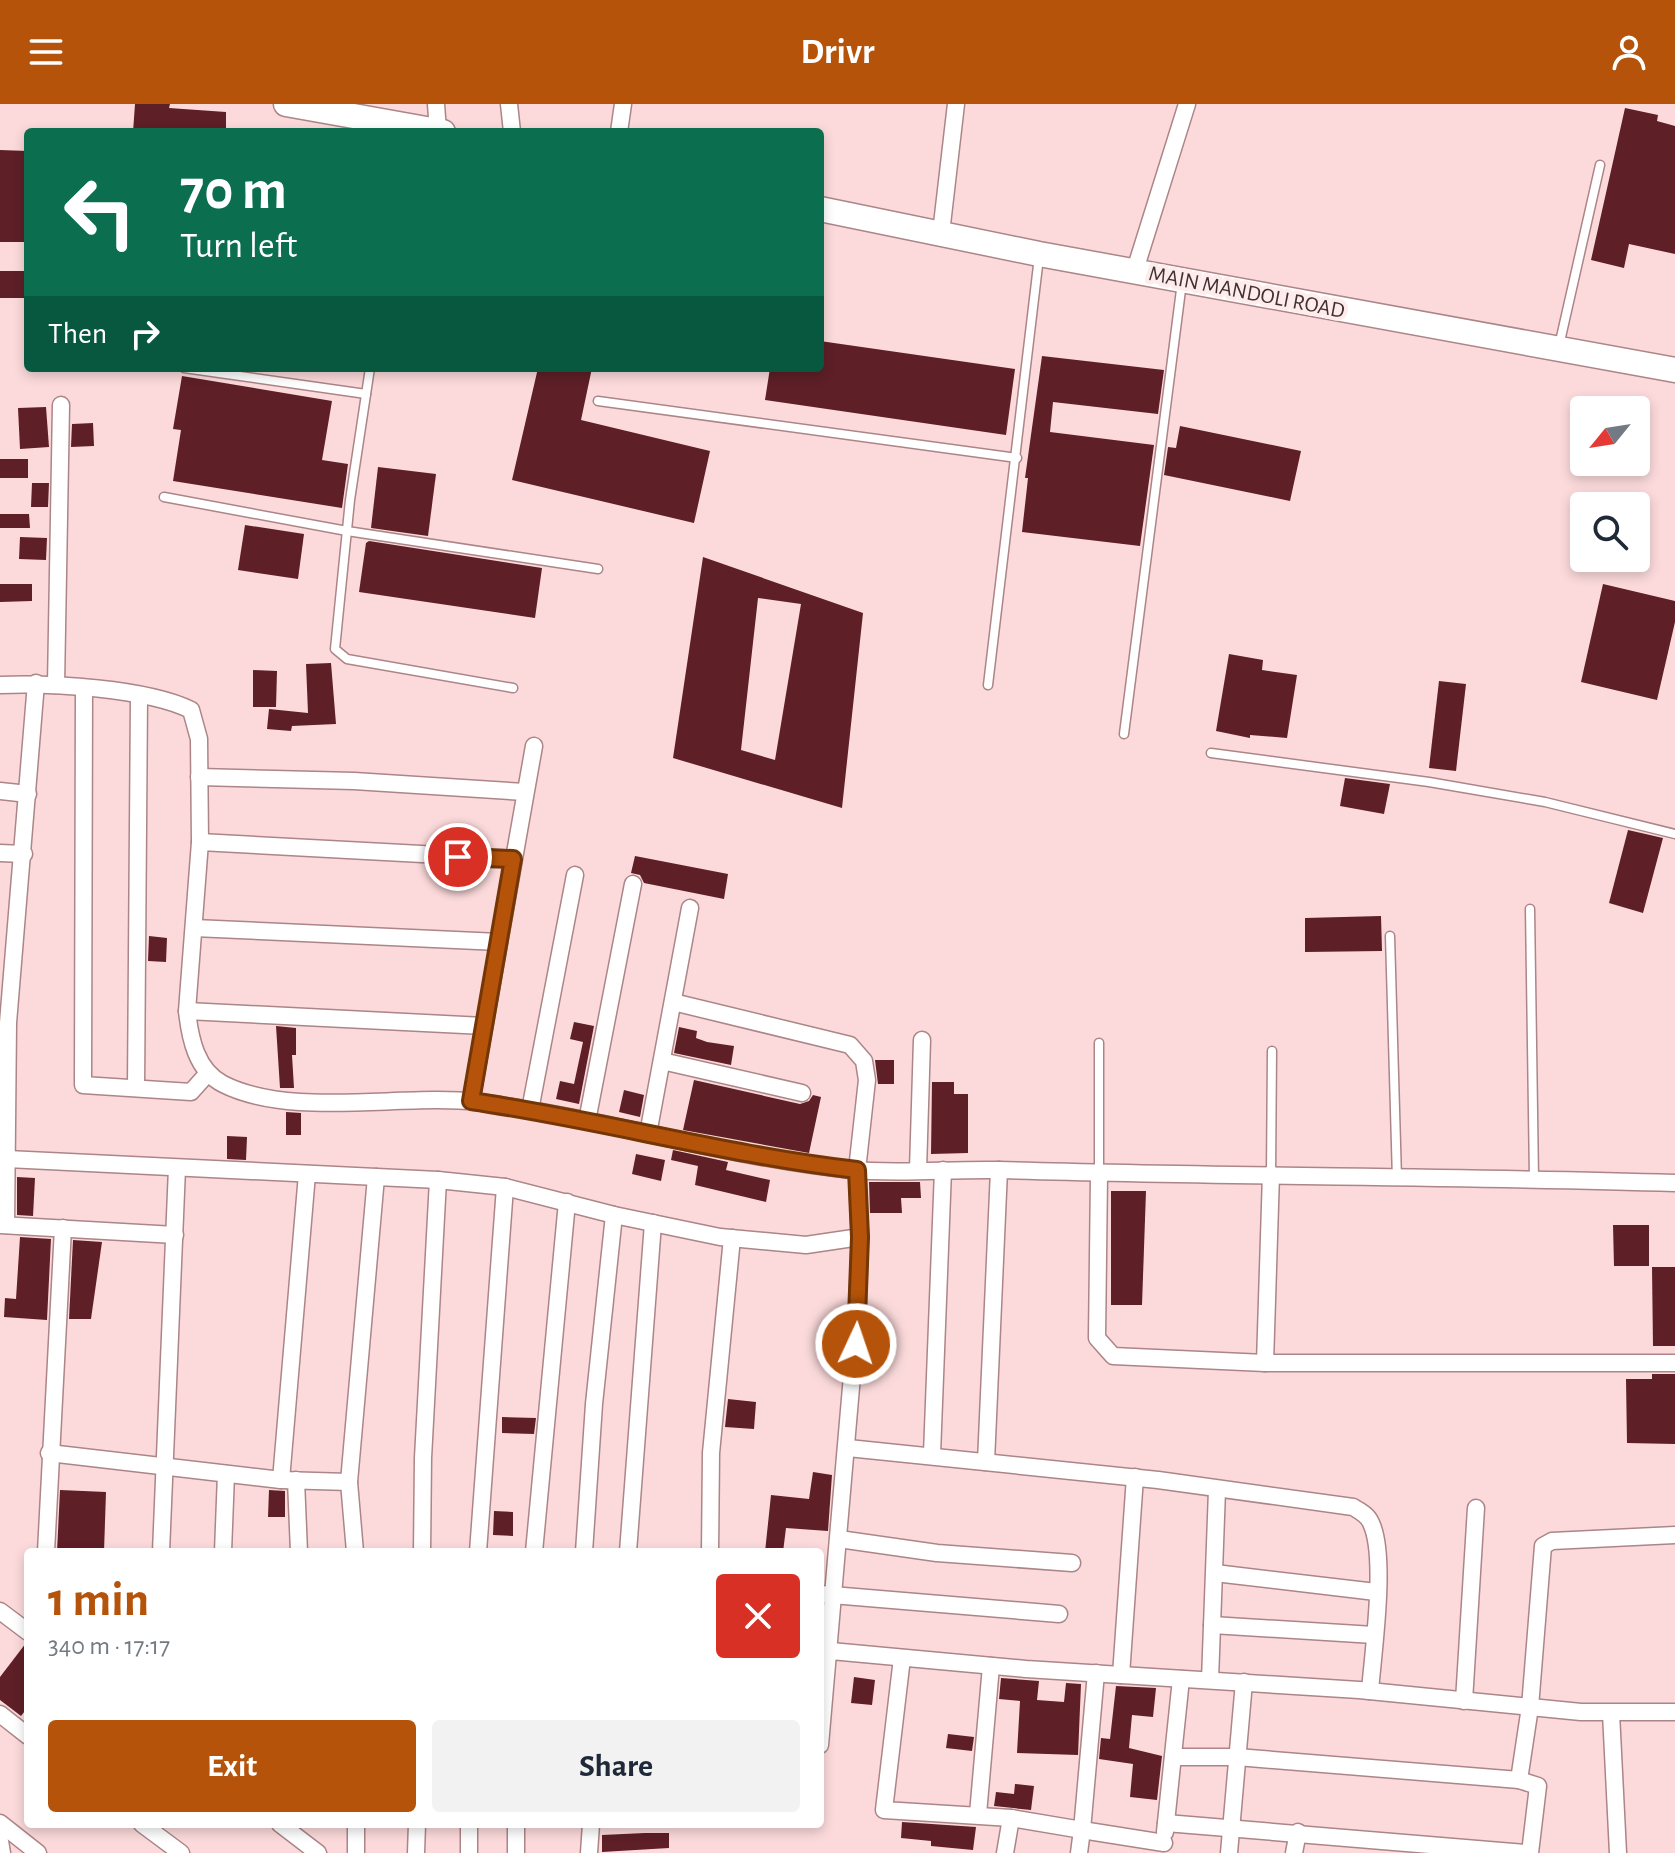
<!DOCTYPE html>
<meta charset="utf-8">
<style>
:root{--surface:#fff;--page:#f2f2f3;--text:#1f2937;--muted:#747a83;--accent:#b45309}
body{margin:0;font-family:"Alegreya Sans",sans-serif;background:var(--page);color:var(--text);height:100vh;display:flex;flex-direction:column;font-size:30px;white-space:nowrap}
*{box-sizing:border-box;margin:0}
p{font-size:26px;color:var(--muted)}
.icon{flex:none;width:44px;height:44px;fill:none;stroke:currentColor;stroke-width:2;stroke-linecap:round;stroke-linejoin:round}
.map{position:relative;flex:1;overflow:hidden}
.side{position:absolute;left:24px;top:1444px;width:800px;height:280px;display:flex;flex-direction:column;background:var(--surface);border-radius:8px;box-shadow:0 4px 12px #0003}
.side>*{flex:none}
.top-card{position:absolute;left:24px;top:24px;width:800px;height:244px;border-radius:8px;box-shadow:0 4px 12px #0003;background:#0b6e4f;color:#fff;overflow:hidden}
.needle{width:52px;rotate:240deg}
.controls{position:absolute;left:1570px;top:292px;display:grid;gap:16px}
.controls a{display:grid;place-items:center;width:80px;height:80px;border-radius:8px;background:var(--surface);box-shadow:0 4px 12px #0003;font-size:40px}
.pin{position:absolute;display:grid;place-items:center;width:68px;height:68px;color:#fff;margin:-34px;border:4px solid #fff;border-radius:50%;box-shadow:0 2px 8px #0007}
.me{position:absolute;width:88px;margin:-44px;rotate:3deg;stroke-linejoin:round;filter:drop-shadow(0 0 6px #0008)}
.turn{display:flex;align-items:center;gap:28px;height:168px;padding:0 24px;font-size:36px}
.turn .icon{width:104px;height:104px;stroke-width:2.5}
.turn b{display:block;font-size:56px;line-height:68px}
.then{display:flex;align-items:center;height:76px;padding:0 24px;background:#0003;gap:16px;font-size:30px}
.round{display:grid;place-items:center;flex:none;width:84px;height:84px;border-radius:8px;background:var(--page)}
.summary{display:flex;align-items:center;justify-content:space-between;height:136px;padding:0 24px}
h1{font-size:48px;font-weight:700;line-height:60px;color:var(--accent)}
.cta{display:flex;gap:16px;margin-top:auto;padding:16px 24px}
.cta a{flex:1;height:92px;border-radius:8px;background:var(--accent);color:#fff;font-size:32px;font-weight:700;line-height:92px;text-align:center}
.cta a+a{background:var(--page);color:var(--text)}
header{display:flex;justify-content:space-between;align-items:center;height:104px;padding:0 24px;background:var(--accent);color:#fff;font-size:36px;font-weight:700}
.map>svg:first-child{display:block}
</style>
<header><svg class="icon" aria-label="menu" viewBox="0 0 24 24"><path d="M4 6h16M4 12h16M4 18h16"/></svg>Drivr<svg class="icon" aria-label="person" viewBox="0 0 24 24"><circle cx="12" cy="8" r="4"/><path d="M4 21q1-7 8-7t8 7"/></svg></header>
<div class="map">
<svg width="1675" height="1749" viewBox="0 0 1675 1749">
<rect width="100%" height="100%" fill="#fcdadb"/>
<!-- building -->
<g fill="#5e1f27" fill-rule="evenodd">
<path d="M135 0H170L169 4 226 8V28H133Z"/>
<path d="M1625 4 1658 11 1657 17 1675 22V150L1629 140 1624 164 1591 156Z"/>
<path d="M0 46 28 47V138H0Z"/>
<path d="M0 167H25L24 194H0Z"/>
<path d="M820 237 1015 265 1006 331 765 296 770 264H820Z"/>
<path d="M1042 252 1164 266 1158 310 1053 298 1050 328 1154 341 1140 442 1022 428 1028 374H1025Z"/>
<path d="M538 264H592L581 316 710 347 694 419 512 376Z"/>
<path d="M182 272 332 297 322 356 348 360 342 404 173 377 181 326 173 325Z"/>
<path d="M46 303 49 343 20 345 18 304Z"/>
<path d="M93 319 94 342 71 343 72 320Z"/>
<path d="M1180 322 1301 347 1290 397 1164 371 1168 343 1176 344Z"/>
<rect x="0" y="355" width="28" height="19"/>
<path d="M378 363 436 370 428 432 371 424Z"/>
<path d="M32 379H49L48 403H31Z"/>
<path d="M0 410H29L30 424H0Z"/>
<path d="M245 421 304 430 298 475 238 466Z"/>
<path d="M20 433 47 434 46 456 19 455Z"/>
<path d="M369 437 542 464 535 514 359 488 366 439Z"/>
<path d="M703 453 863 509 842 704 673 654ZM758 494 801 500 775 656 741 646Z"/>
<path d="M0 480H32V497L0 498Z"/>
<path d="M1603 480 1675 497V518L1657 596 1581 578Z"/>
<path d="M1229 550 1263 556 1262 566 1297 571 1287 634 1250 631V634L1216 627Z"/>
<path d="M331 559 336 620 292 622 291 627 267 625 269 605 308 609 306 560Z"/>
<path d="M253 566 277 567 276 603H253Z"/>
<path d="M1439 577 1466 580 1456 667 1429 664Z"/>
<path d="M1345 674 1390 680 1384 710 1340 702Z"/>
<path d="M1628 726 1663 734 1643 809 1609 799Z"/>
<path d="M635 752 728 770 724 795 644 779 640 771 631 769Z"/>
<path d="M1381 812 1382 847 1305 848V814Z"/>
<path d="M149 832 167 834 166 858 148 857Z"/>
<path d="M574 918 594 922 579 1000 556 995 560 977 574 980 583 938 570 935Z"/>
<path d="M276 922 296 924V951H292L294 984H280Z"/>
<path d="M679 923 697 927 696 934 707 938 734 942 731 961 674 949Z"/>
<path d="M875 956H894V980H878Z"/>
<path d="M694 976 800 1000 809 997 813 991 821 993 809 1049 683 1026Z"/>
<path d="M932 978H954V990H968V1049L931 1050Z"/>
<path d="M624 986 644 991 640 1013 619 1008Z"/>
<path d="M286 1008 301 1009V1031H286Z"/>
<path d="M227 1032 247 1033 246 1056 227 1055Z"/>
<path d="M673 1046 728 1058 726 1066 770 1076 766 1098 695 1081 698 1062 671 1056Z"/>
<path d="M636 1050 665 1056 661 1077 632 1070Z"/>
<path d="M17 1073 35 1074 33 1112 17 1111Z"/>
<path d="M869 1078H920L921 1094H901L902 1109H870Z"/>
<path d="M1111 1087H1146L1142 1201H1111Z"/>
<path d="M1613 1121H1649V1162H1614Z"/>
<path d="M20 1133 51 1135 47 1216 4 1213 5 1194 16 1195Z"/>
<path d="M73 1136 102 1138 91 1215H69Z"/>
<path d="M1652 1163H1675V1242H1653Z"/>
<path d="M1652 1270H1675V1340L1627 1339 1626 1275H1652Z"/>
<path d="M728 1295 756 1298 754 1325 725 1323Z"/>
<path d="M502 1313 536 1314 534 1330 502 1329Z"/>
<path d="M813 1368 832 1371 828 1427 786 1424 783 1448H765L771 1391 809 1395Z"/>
<path d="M60 1386 106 1388 104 1448H57Z"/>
<path d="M269 1386 285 1387V1413H268Z"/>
<path d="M494 1407 513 1408V1432L493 1431Z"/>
<path d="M26 1539 28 1603 21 1612 0 1596V1573Z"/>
<path d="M854 1573 875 1576 872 1601 851 1599Z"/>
<path d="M1001 1574 1039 1577 1037 1596 1064 1598 1066 1579 1081 1580 1078 1651 1017 1649 1020 1597 999 1595Z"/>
<path d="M1116 1582 1156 1584 1153 1613 1132 1611 1129 1644 1162 1652 1157 1696 1130 1693 1133 1660 1099 1655 1101 1634 1110 1635Z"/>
<path d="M948 1630 974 1633 972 1647 946 1644Z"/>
<path d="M1015 1680 1034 1682 1031 1706 994 1702 996 1688 1014 1690Z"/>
<path d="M902 1718 976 1723 973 1746 931 1742V1737L901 1734Z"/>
<path d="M645 1729H669V1744L602 1748V1731Z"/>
</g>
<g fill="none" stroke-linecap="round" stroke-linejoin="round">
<defs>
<g id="lane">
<path d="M1559 242 1600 61"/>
<path d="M184 264 366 290"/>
<path d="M370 264 350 396 335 545 347 555 513 584"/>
<path d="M598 297 1017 354"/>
<path d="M164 393 347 427 598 465"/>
<path d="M988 581 1039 153"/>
<path d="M1124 630 1182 178"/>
<path d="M1211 649 1429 678 1545 698 1675 730"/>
<path d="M1530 805 1534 1075"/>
<path d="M1390 832 1397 1075"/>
<path d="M1099 939V1070"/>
<path d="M1271 1070 1272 947"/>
</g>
<g id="street">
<path d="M436 0 438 27"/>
<path d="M509 0 512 28"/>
<path d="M619 28 623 0"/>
<path d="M941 129 956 0"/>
<path d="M1135 166 1187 0"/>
<path d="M0 581C51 579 146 584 191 606L199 635 200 738 187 907C190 934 196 966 223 980 292 1015 404 989 477 998 603 1014 725 1053 852 1066 901 1070 950 1065 999 1066 1225 1073 1450 1072 1675 1079"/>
<path d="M56 581 61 301"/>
<path d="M84 584 83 981 191 988 208 969"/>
<path d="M199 673 354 677 525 688"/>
<path d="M0 687 28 690"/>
<path d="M200 738 513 755"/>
<path d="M0 749 24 750"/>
<path d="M194 824 499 838"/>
<path d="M673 898 850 941 864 957 867 976 857 1066 860 1133 857 1214 820 1641"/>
<path d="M187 907 484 922"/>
<path d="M662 957 802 989"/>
<path d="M136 983 139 593"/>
<path d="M471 997 534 642"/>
<path d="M530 1006 575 771"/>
<path d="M587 1017 633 780"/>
<path d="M648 1030 690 804"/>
<path d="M7 1055 438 1076 505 1083 614 1111 720 1133 806 1141 860 1133"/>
<path d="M918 1066 922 936"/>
<path d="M1099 1071 1097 1234 1113 1252 1265 1259H1675"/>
<path d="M0 1121 175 1131"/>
<path d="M6 1121 8 919 36 579"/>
<path d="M1265 1259 1271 1070"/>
<path d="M848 1344 1158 1376 1353 1403C1360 1407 1368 1411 1371 1419 1387 1452 1373 1548 1370 1587"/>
<path d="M49 1349 281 1376 349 1378"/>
<path d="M932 1350 943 1066"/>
<path d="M986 1358 999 1066"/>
<path d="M281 1376 307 1070"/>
<path d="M296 1376 299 1448"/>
<path d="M839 1435 937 1449 1072 1459"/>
<path d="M46 1448 63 1124"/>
<path d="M161 1448 177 1064"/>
<path d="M223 1448 226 1370"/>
<path d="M355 1448 349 1378 376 1073"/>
<path d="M422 1448 423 1354 438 1076"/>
<path d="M478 1448 505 1083"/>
<path d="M534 1448 567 1098"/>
<path d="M584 1448 594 1300 614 1111"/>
<path d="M628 1448 653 1119"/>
<path d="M710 1448 711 1349 732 1134"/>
<path d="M1215 1469 1376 1488"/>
<path d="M820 1490 1059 1510"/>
<path d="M0 1507 28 1528"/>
<path d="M1212 1521 1374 1531"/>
<path d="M820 1546 1026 1565 1359 1586 1581 1608H1675"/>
<path d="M902 1554 884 1706 1011 1714 1082 1726 1079 1749"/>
<path d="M1096 1569 1082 1726 1164 1739"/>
<path d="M1121 1571 1135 1373"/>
<path d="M1210 1576 1217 1386"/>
<path d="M1464 1597 1476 1404"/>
<path d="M1611 1609 1618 1749"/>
<path d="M0 1610 28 1632"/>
<path d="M1173 1653H1237L1519 1676"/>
<path d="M978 1710 991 1562"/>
<path d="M0 1719 38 1749"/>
<path d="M1166 1719 1526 1749"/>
<path d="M142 1720 181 1749"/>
<path d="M280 1720 318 1749"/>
<path d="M1165 1728 1181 1575"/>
<path d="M0 1737 2 1749"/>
<path d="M356 1749V1720"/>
<path d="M416 1749 417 1720"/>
<path d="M469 1749V1720"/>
<path d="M516 1749V1720"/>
<path d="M589 1749 591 1720"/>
<path d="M1005 1749 1011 1714"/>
<path d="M1229 1749 1244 1578"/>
<path d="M1294 1749 1298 1728"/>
<path d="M1530 1749 1538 1682 1519 1676 1530 1603 1543 1442 1552 1437 1675 1431"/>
</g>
<g id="secondary">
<path d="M286 0 443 28"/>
<path d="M820 105 1039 150 1675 266"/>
</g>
</defs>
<!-- lane casing -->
<use href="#lane" stroke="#ac8587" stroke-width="11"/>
<!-- street casing -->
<use href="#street" stroke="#ac8587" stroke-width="19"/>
<!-- secondary casing -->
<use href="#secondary" stroke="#ac8587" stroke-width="27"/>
<!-- lane -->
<use href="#lane" stroke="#fff" stroke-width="8"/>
<!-- street -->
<use href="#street" stroke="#fff" stroke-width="16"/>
<!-- secondary -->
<use href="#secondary" stroke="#fff" stroke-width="24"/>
</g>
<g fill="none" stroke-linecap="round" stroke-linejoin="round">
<defs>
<path id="route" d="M458 753 513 755 471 997C601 1016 727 1051 857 1066L860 1133 856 1240"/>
</defs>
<!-- route casing -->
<use href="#route" stroke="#753606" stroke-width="20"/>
<!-- route -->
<use href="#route" stroke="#b45309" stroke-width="14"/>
</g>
<g text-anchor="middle" stroke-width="8" stroke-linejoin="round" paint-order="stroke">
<!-- street labels -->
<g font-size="22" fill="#413131" stroke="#feeced">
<text transform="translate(1247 187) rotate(11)" y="8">MAIN MANDOLI ROAD</text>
</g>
</g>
</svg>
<div class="controls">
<a><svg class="needle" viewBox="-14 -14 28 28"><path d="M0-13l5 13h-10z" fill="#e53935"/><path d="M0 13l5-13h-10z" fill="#747a83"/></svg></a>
<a><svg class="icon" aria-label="search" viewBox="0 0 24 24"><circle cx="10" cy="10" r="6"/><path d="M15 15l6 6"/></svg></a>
</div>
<div class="pin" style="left:458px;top:753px;background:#d93025"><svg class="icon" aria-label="arrive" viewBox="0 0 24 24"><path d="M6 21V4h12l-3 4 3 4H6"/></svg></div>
<svg class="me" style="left:856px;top:1240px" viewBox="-20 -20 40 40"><circle r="17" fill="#b45309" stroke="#fff" stroke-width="3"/><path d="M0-11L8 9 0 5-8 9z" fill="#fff"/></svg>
<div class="top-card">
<div class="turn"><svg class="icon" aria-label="left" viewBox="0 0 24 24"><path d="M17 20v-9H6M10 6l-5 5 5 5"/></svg><div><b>70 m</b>Turn left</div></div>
<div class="then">Then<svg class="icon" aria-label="right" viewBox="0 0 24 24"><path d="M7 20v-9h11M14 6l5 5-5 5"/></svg></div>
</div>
<section class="side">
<div class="summary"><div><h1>1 min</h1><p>340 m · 17:17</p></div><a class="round" style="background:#d93025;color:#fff"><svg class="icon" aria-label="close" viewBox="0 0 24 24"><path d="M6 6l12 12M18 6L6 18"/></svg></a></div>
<div class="cta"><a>Exit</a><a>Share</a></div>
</section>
</div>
